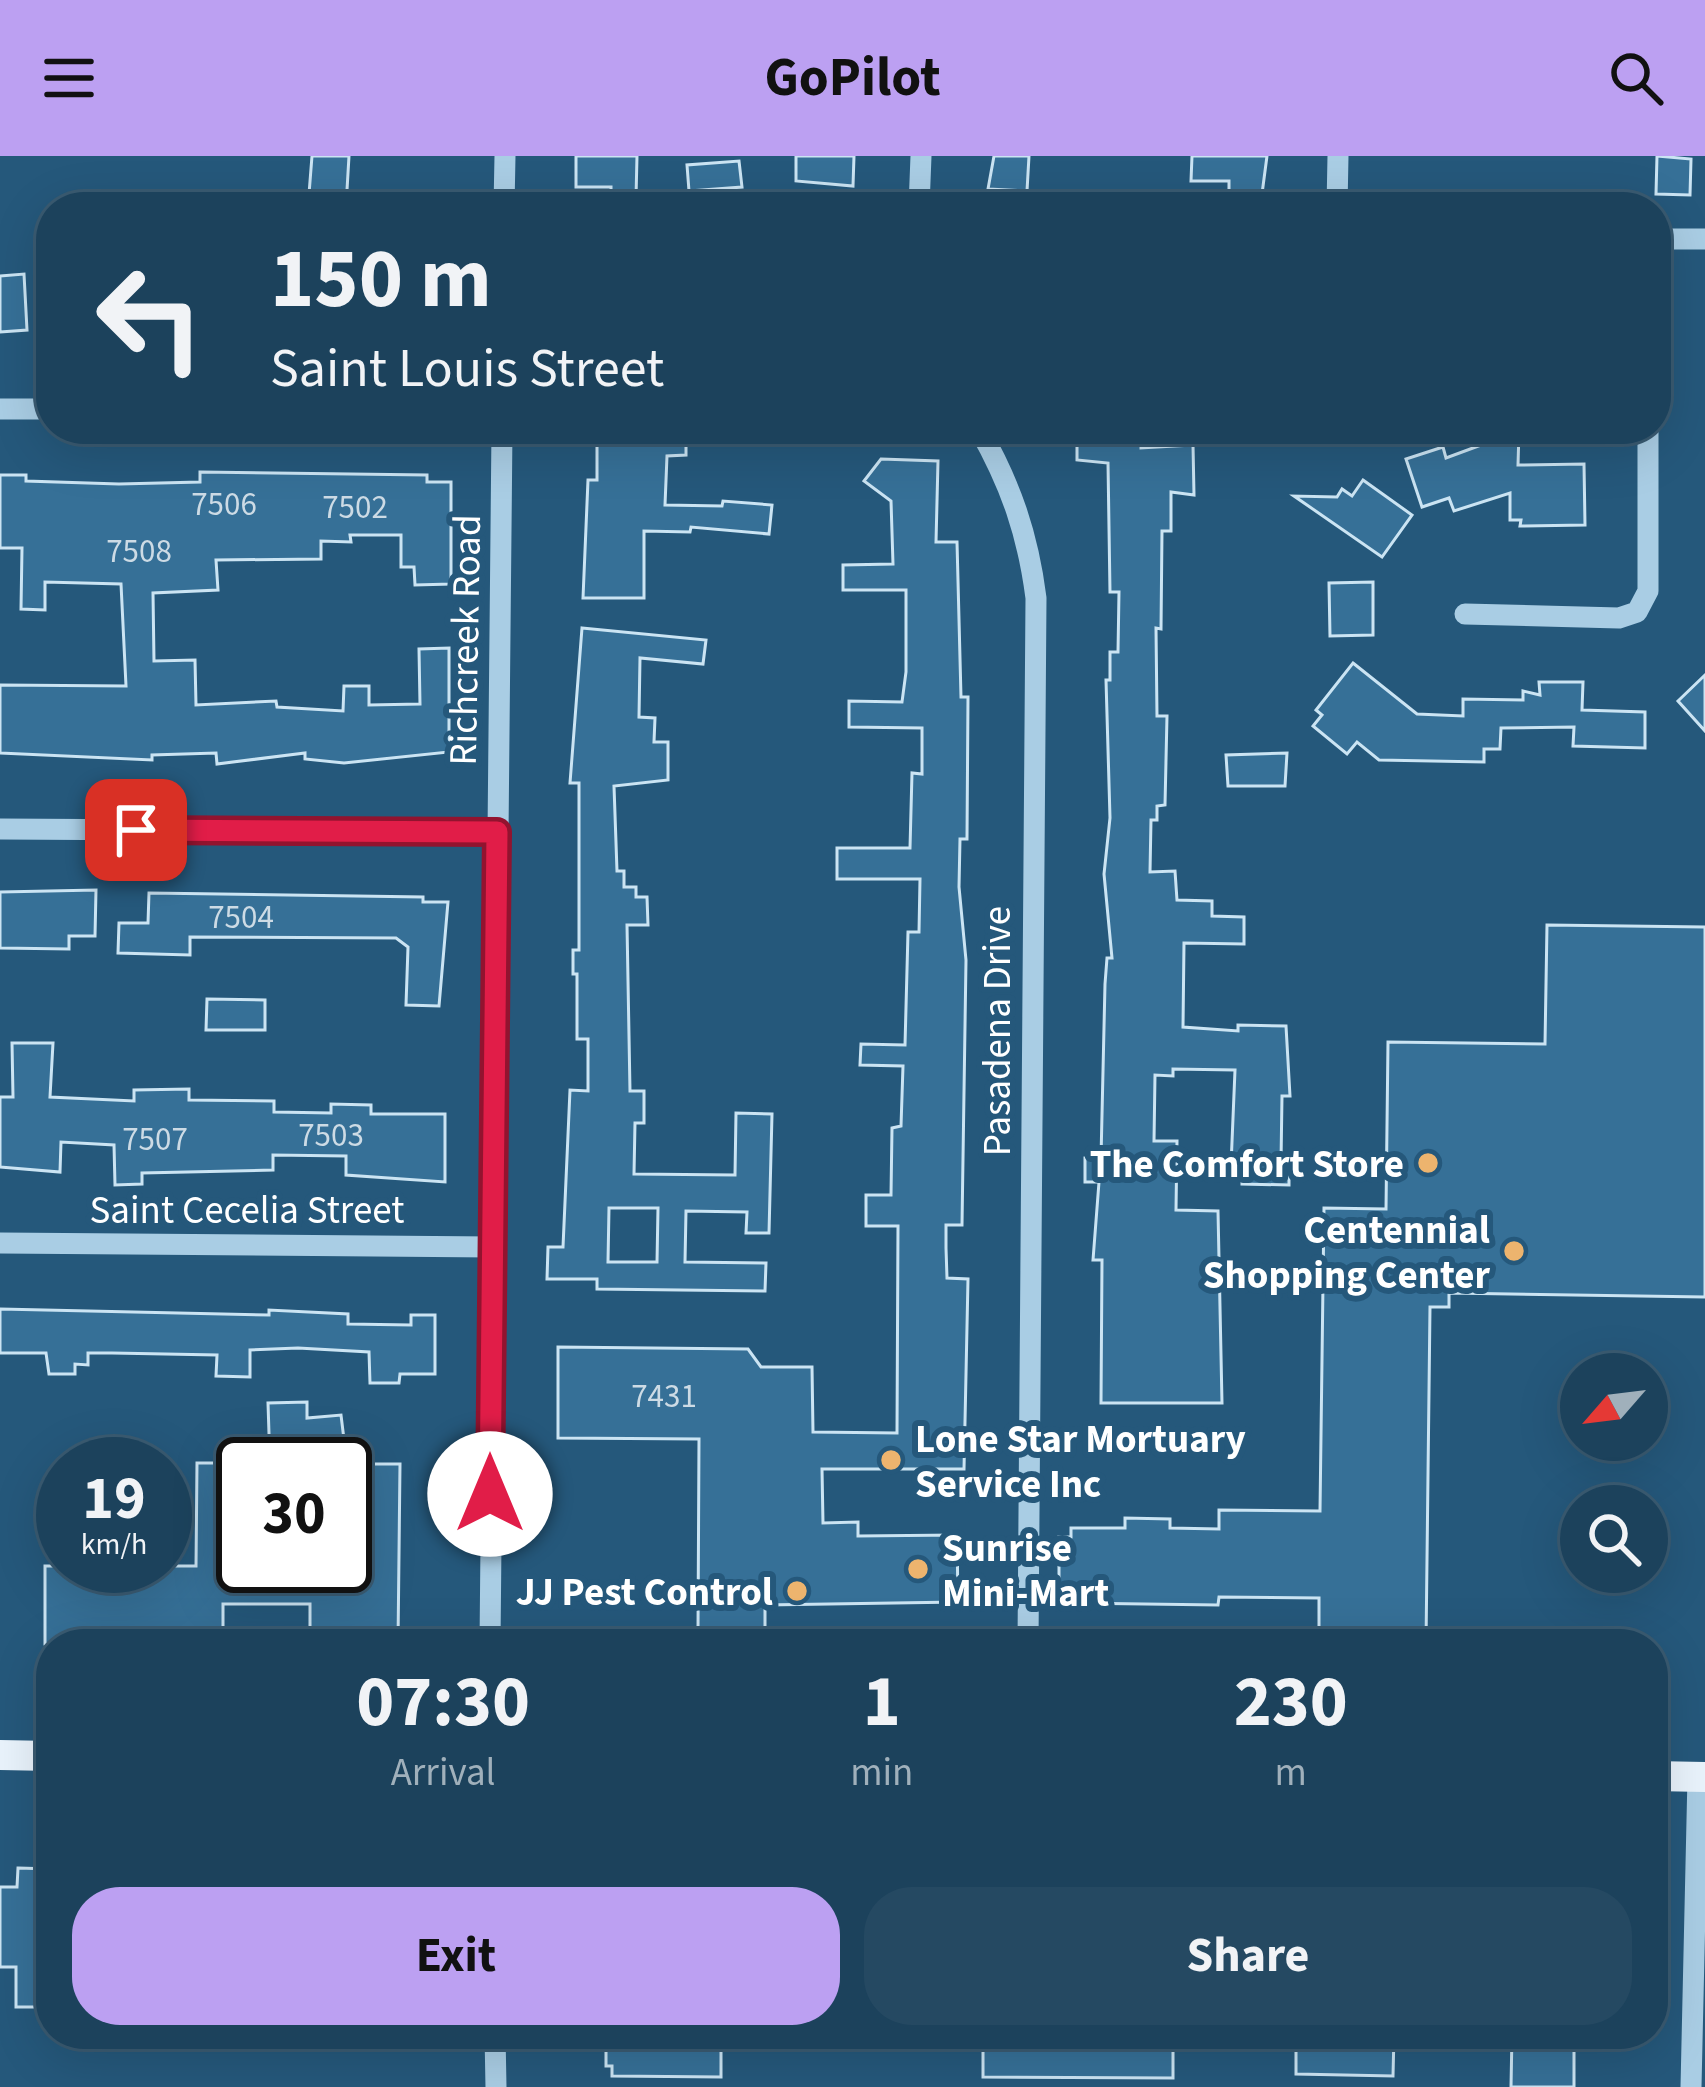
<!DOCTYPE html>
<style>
:root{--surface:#1c425c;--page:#254962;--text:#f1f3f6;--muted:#a0b0bb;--line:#3a5b72;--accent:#bca0f2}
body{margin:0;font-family:"Source Sans 3",sans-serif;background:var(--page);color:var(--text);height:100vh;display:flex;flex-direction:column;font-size:45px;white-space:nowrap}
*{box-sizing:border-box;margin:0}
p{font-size:39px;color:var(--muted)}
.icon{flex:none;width:66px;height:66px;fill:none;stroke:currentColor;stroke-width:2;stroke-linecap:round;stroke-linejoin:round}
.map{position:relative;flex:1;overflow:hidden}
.sheet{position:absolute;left:36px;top:1473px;width:1632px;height:420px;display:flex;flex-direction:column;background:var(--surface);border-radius:48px;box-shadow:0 12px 48px #0002,0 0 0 3px var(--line)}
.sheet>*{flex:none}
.top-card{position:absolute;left:36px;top:36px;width:1635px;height:252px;border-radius:48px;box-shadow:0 12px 48px #0002,0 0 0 3px var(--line);background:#1c425c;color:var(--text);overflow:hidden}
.needle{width:78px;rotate:242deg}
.fabs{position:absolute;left:1560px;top:1197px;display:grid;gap:24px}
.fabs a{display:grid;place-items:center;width:108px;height:108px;border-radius:50%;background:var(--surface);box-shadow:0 12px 48px #0002,0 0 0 3px var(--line);font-size:60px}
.speed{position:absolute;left:36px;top:1281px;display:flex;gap:24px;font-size:60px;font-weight:700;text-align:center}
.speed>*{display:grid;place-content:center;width:156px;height:156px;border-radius:50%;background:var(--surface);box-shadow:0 12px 48px #0002,0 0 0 3px var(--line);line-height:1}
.speed small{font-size:30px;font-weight:400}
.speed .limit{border:6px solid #111;border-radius:18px;background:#fff;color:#111}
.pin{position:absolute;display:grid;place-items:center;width:102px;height:102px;color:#fff;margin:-51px;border-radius:24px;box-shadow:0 6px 18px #0006}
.me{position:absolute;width:132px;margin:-66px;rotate:0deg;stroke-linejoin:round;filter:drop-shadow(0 0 9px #0008)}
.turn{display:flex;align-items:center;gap:42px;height:252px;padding:0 36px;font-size:54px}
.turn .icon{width:156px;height:156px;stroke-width:2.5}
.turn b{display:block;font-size:84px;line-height:102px}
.eta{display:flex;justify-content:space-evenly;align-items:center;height:204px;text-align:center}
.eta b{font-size:72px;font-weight:700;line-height:84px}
.cta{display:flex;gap:24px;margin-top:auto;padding:24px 36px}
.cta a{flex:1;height:138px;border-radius:48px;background:var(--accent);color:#111;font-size:48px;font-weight:700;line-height:138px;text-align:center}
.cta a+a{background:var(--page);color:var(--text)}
header{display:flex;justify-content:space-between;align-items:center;height:156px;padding:0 36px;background:var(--accent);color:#111;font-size:54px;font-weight:700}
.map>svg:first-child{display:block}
</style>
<header><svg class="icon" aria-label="menu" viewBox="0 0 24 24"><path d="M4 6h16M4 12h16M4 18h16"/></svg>GoPilot<svg class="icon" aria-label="search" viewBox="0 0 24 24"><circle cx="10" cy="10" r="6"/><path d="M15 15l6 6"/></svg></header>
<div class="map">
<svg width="1705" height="1931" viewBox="0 0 1705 1931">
<rect width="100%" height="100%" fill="#25587b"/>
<!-- building -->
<g fill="#367097" stroke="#cbe4f3" stroke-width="3" fill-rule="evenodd">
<path d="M312 0H349L346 51H308Z"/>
<path d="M576 0H637L636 42 611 41V31H576Z"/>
<path d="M796 0H854L853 30 796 25Z"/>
<path d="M994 0H1029L1027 35 988 33Z"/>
<path d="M1192 0H1267L1262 38H1229V25H1191Z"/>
<path d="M1657 0 1691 3 1690 39 1656 38Z"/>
<path d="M739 5 742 31 689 35 687 9Z"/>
<path d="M24 118 27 174 0 176V120Z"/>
<path d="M597 273H686V299L667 300 665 349 722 350 723 345 772 349 769 378 691 371 690 376 644 375V442H583L588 324H597Z"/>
<path d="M1104 273H1141V292L1193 289 1194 339 1171 336V375H1162L1161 473 1156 472 1157 560H1167L1165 649 1157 650V664H1151L1150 716 1175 715 1177 744 1212 745V760L1244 761V788L1184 787 1183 871 1238 875V869L1286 870 1290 940H1282L1281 1006H1289V1029L1242 1028V1010H1231L1235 914 1173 913V920L1155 919 1154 985H1177L1176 1054 1218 1055 1222 1247H1101L1102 1104H1093L1099 1026H1085V1002H1101L1105 828 1107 802H1112L1104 718 1110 662 1106 524H1110V496H1118L1119 436H1110L1108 307 1077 304V279H1104Z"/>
<path d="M1519 275 1518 309 1584 308 1585 369 1520 370 1521 364H1510V337L1454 355 1449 342 1422 351 1406 303 1443 291 1446 302Z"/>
<path d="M881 303 938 305 936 386H957L961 541H968L967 683H960L959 731 966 804 962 1069H946V1092L947 1122 968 1123 964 1313H822L823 1367 858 1366V1380L957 1379 958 1446 765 1449V1477L698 1476 699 1283 558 1282V1191L748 1193 761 1211H812L813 1276 897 1277 898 1070H866V1039H891L892 972 901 970 903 910 860 909 861 888 905 889 908 776H919L920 723H837V692H910L912 617 922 618V572L849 571V545L902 546 906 516V434H843V409L893 408 891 345 864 325Z"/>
<path d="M200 316 427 319V326H451V428L415 429 414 411H401V379H350L351 386 321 385V403L216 404 218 434 153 437 154 505 195 504 196 549 276 545 277 551 343 555 344 530H369V549L420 548 419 493 449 492V596L344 607 305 603V597L217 608 216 597 152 599V604L0 597V529L126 530 121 428 45 426V454L21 453 22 392H0V319H26V325L119 328 200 326Z"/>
<path d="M1363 324 1412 359 1382 401 1294 340 1337 341 1342 333 1352 340Z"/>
<path d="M1373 426V479L1330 480 1329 427Z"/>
<path d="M582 472 706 484 703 508 640 502 639 561 655 562 654 586H668V624L614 630 617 715H624V731H636V741H647L648 769H627L630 935H644V967H635L634 1018 735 1019 736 957 772 958 769 1077H746L747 1056 686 1055 685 1106 766 1107 765 1135 597 1133V1123H547L548 1091H563L570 934 588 935V883H577V818H573V794H579V627H570ZM609 1052H658L657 1106H608Z"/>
<path d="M1353 507 1417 558 1463 560V543L1523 544V535L1540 539 1539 526H1583L1582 554 1645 556V592L1573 590 1574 571 1501 572 1500 593H1484V606L1379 604 1357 586 1347 598 1313 570 1322 559 1316 554Z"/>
<path d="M1705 519V575L1678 545Z"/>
<path d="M1287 597 1285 630H1228L1226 599Z"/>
<path d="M96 734 95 780H69V793L0 792V736Z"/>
<path d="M149 737 423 741V746H448L439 850 406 849 408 791 396 782 190 781V799L118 797 119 767H148Z"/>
<path d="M1547 769 1705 771V1141L1449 1137V1151H1430L1426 1488 1319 1486V1442L1219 1441 1218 1449 1071 1447V1437H1059V1381H1071V1372H1125V1362L1170 1363V1372L1219 1373V1354L1320 1355 1324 1052 1386 1053 1388 886 1545 888Z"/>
<path d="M207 843 265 844V874H206Z"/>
<path d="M12 887H53L50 941 134 945V934L189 933V944L274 945V956L331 957V948L371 949V958H445V1026L346 1019V1000L273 999V1014L142 1017V1028L115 1029 114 989 61 986 60 1016 0 1011V941H13Z"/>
<path d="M0 1153 269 1159V1154L348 1158V1168L411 1169V1159H435V1218H400L399 1227H370L369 1196 298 1192 250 1194V1221L216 1220 217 1199 112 1197H88V1209L75 1208V1218H49L46 1197H0Z"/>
<path d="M307 1246V1262L341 1259 347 1308H400L398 1488 310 1487V1448H223V1477L163 1476V1488H45V1410H196L197 1307H243V1410H345V1308H270L268 1247Z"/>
<path d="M18 1712 51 1713V1851H16V1811H0V1731H17Z"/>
<path d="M606 1878H721V1921L612 1920V1910H606Z"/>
<path d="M983 1878H1173V1922L983 1921Z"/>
<path d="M1296 1878H1394L1393 1920 1296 1918Z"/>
<path d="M1512 1878H1574V1931H1511Z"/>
</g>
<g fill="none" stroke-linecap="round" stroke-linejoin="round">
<!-- minor -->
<g stroke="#a9cde4" stroke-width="21">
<path d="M504 51 505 0"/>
<path d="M919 51 921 0"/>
<path d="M1337 51 1338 0"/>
<path d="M1656 83H1705"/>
<path d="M0 253H51"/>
<path d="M979 273C1011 329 1028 379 1036 442L1028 1488"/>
<path d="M1465 458 1619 462 1637 456 1648 435V273"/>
<path d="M0 673 497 676"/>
<path d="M0 1087 493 1091"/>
<path d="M490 1488 502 273"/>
<path d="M495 1878 496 1931"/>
<path d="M1691 1931 1698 1620"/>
</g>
<!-- major -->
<g stroke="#e9f3fc" stroke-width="30">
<path d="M0 1599 51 1600"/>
<path d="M1653 1620 1705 1621"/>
</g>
</g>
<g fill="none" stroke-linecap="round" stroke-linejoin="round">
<defs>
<path id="route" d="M136 674 497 676 490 1338"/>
</defs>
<!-- route casing -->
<use href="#route" stroke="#92132f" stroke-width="30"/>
<!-- route -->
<use href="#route" stroke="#e11d48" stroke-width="21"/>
</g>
<!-- markers -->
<g fill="#edb46e" stroke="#25587b" stroke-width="4.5">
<circle cx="1428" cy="1007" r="12"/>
<circle cx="1514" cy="1095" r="12"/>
<circle cx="891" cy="1304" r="12"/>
<circle cx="918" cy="1413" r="12"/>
<circle cx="797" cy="1435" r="12"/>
</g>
<g text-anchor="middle" stroke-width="12" stroke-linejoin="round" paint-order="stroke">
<!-- number labels -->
<g font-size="33" fill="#cddbe5">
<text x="224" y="359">7506</text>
<text x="355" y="362">7502</text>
<text x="139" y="406">7508</text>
<text x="241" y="772">7504</text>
<text x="331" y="990">7503</text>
<text x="155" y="994">7507</text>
<text x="664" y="1251">7431</text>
</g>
<!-- street labels -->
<g font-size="39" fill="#fff" stroke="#25587b">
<text transform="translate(464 484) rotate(-89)" y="14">Richcreek Road</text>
<text transform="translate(996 875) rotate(-90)" y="14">Pasadena Drive</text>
<text x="247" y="1067">Saint Cecelia Street</text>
</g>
<!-- poi labels -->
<g font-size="39" font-weight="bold" fill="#fff" stroke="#25587b" text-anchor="end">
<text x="1404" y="1021">The Comfort Store</text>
<text x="1490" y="1087">Centennial<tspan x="1490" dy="45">Shopping Center</tspan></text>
<text x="915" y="1296" text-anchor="start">Lone Star Mortuary<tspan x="915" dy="45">Service Inc</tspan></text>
<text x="942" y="1405" text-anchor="start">Sunrise<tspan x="942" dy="45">Mini-Mart</tspan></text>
<text x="773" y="1449">JJ Pest Control</text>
</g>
</g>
</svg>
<div class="fabs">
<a><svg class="needle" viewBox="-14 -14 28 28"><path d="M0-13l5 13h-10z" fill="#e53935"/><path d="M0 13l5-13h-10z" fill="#a0b0bb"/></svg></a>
<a><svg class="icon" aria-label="search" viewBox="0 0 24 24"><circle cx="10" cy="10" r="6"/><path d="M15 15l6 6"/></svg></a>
</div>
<div class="speed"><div>19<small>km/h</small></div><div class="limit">30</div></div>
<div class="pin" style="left:136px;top:674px;background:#d93025"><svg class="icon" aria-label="arrive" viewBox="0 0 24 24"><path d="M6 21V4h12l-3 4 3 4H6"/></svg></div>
<svg class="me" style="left:490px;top:1338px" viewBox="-20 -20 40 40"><circle r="19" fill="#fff"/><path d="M0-13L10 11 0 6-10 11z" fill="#e11d48"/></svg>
<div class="top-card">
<div class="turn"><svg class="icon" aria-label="left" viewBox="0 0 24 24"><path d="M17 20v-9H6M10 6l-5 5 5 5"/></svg><div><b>150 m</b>Saint Louis Street</div></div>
</div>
<section class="sheet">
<div class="eta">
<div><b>07:30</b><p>Arrival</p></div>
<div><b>1</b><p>min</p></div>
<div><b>230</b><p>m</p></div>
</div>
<div class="cta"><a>Exit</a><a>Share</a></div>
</section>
</div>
